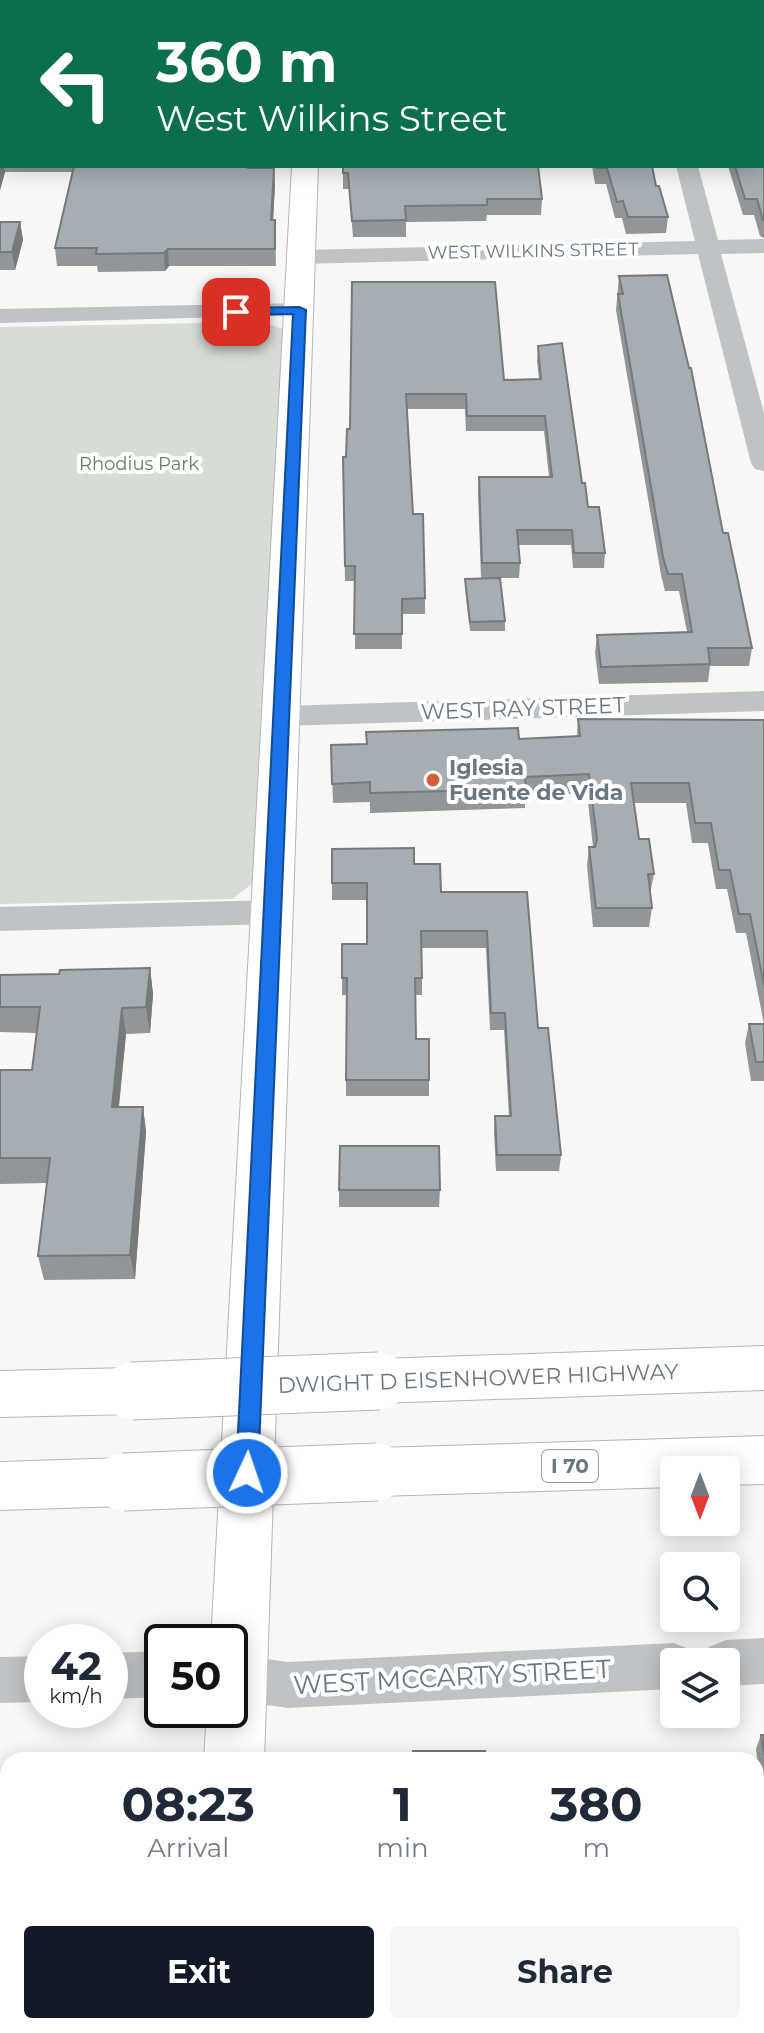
<!DOCTYPE html>
<style>
:root{--surface:#fff;--page:#f6f6f7;--text:#1f2937;--muted:#747a83;--accent:#111827}
body{margin:0;font-family:Montserrat,sans-serif;background:var(--page);color:var(--text);height:100vh;display:flex;flex-direction:column;font-size:30px;white-space:nowrap}
*{box-sizing:border-box;margin:0}
p{font-size:26px;color:var(--muted)}
.icon{flex:none;width:44px;height:44px;fill:none;stroke:currentColor;stroke-width:2;stroke-linecap:round;stroke-linejoin:round}
.map{position:relative;flex:1;overflow:hidden}
.sheet{position:absolute;left:0px;top:1752px;width:764px;height:282px;display:flex;flex-direction:column;background:var(--surface);border-radius:24px 24px 0 0;box-shadow:0 4px 20px #0003}
.sheet>*{flex:none}
.hud{position:absolute;left:0px;top:0px;width:764px;height:168px;box-shadow:0 4px 20px #0003;background:#0b6e4f;color:#fff;overflow:hidden}
.needle{width:52px;rotate:180deg}
.fabs{position:absolute;left:660px;top:1456px;display:grid;gap:16px}
.fabs a{display:grid;place-items:center;width:80px;height:80px;border-radius:8px;background:var(--surface);box-shadow:0 4px 20px #0003;font-size:40px}
.speed{position:absolute;left:24px;top:1624px;display:flex;gap:16px;font-size:40px;font-weight:700;text-align:center}
.speed>*{display:grid;place-content:center;width:104px;height:104px;border-radius:50%;background:var(--surface);box-shadow:0 4px 20px #0003;line-height:1}
.speed small{font-size:20px;font-weight:400}
.speed .limit{border:4px solid #111;border-radius:12px;background:#fff;color:#111}
.pin{position:absolute;display:grid;place-items:center;width:68px;height:68px;color:#fff;margin:-34px;border-radius:16px;box-shadow:0 4px 12px #0006}
.me{position:absolute;width:88px;margin:-44px;rotate:3deg;stroke-linejoin:round;filter:drop-shadow(0 0 6px #0008)}
.turn{display:flex;align-items:center;gap:28px;height:168px;padding:0 24px;font-size:36px}
.turn .icon{width:104px;height:104px;stroke-width:2.5}
.turn b{display:block;font-size:56px;line-height:68px}
.eta{display:flex;justify-content:space-evenly;align-items:center;height:136px;text-align:center}
.eta b{font-size:48px;font-weight:700;line-height:56px}
.action{display:flex;gap:16px;margin-top:auto;padding:16px 24px}
.action a{flex:1;height:92px;border-radius:8px;background:var(--accent);color:#fff;font-size:32px;font-weight:700;line-height:92px;text-align:center}
.action a+a{background:var(--page);color:var(--text)}
.map>svg:first-child{display:block}
</style>
<div class="map">
<svg width="764" height="2033" viewBox="0 0 764 2033">
<rect width="100%" height="100%" fill="#f7f7f5"/>
<!-- green -->
<path fill="#d7dcd5" d="M262 322 286 330 257 880 232 899 0 904V327Z"/>
<g fill="none" stroke-linecap="round" stroke-linejoin="round">
<defs>
<g id="secondary">
<path d="M188 0H382L186 2Z"/>
<path d="M292 166H318L264 1760H204L207 1710H230V1642H211Z"/>
<rect x="193" y="2026" width="64" height="7"/>
</g>
<g id="highway">
<path d="M764 1346V1390L379 1403 361 1397 353 1381 361 1365 379 1359Z"/>
<path d="M132 1368 150 1375 158 1391 150 1407 132 1414 0 1417V1371Z"/>
<path d="M764 1436V1484L726 1485V1470H674V1487L377 1496 358 1489 350 1472 358 1455 377 1448Z"/>
<path d="M123 1458 142 1465 150 1482 142 1499 123 1506 0 1510V1462Z"/>
</g>
</defs>
<!-- secondary casing -->
<use href="#secondary" stroke="#b1b6bb" stroke-width="2"/>
<!-- highway casing -->
<use href="#highway" stroke="#b2b6b9" stroke-width="2"/>
<!-- street -->
<g fill="#bfc3c6" fill-rule="evenodd">
<path d="M676 166H698L718 240 764 239V253L721 254 764 413V471L755 469 751 463 698 254 301 264 293 262 289 257 293 252 301 250 695 241Z"/>
<path d="M299 303 308 305 311 310 308 315 0 323V309Z"/>
<path d="M764 691V711L281 726 270 723 266 716 270 709 281 706Z"/>
<path d="M274 900 286 903 291 912 286 921 274 924 0 931V907Z"/>
<path d="M764 1638V1684L726 1686V1662H703L709 1647 726 1640Z"/>
<path d="M674 1643 691 1650 696 1662H674V1689L288 1708 230 1700V1654L288 1662Z"/>
<path d="M162 1651V1697L110 1699V1653Z"/>
<path d="M42 1656V1702L0 1703V1657Z"/>
</g>
<!-- secondary -->
<use href="#secondary" fill="#fff" fill-rule="evenodd"/>
<!-- highway -->
<use href="#highway" fill="#fff" fill-rule="evenodd"/>
<defs>
<g id="highway-bridge">
<path d="M132 1391 379 1381"/>
<path d="M123 1482 377 1472"/>
</g>
</defs>
<!-- highway-bridge casing -->
<use href="#highway-bridge" stroke="#b2b6b9" stroke-width="59" stroke-linecap="butt"/>
<!-- highway-bridge -->
<use href="#highway-bridge" stroke="#fff" stroke-width="57"/>
</g>
<!-- wall -->
<g fill="#90969a">
<path d="M478 0H764V49H762V2H478Z"/>
<path d="M2 51V166H251V168L275 185 273 220H275L276 266H169L165 271 98 272 97 266H57L55 248 73 172H5L0 190V57Z"/>
<path d="M764 91V238L760 236 754 215H743L728 166H762Z"/>
<path d="M343 166 542 199 541 215H487L486 221 406 222V237H353L349 189H343Z"/>
<path d="M592 166H652L656 186 668 217 666 233 626 234 622 218H615L606 184H595Z"/>
<path d="M0 222H20L23 240 15 270H0Z"/>
<path d="M619 276 723 533 752 648 749 666H710L708 682 599 684 595 653 597 635 687 632 679 591H665L661 575 616 310Z"/>
<path d="M352 282 504 380 539 379 537 361 538 346 582 483 588 507 605 553 604 568H573L571 545H518L520 563 519 578H500L505 621V631H470L465 588V579L481 578 478 492 479 477H549L544 431H466L465 409H407L413 514 425 598V614H402V649H355V581H345L343 457H346L350 429Z"/>
<path d="M578 719 764 720V1081H751L745 1043 749 1024H764L746 933H736L727 889H716L708 843H692L686 803H634L639 839 654 874 650 894 652 908 649 927H593L587 866 589 847H593L587 793 525 796V808L370 813V802L333 803 331 745 366 744V732L519 739 577 736Z"/>
<path d="M332 849 414 864 441 892H527L538 1028 561 1155 559 1171H496L494 1132 495 1116H509L504 1030H490L486 948H422V995H415L416 1039 429 1080V1096H346V995H342V978L367 944V900H332Z"/>
<path d="M150 968 153 994 150 1033 126 1034 119 1107H143L146 1132 135 1279 44 1280 38 1256 47 1183 0 1184V1070H32L37 1033 0 1032V975L59 974Z"/>
<path d="M339 1190H440L439 1207H339Z"/>
<path d="M761 1735H764V1809L756 1749Z"/>
<path d="M622 2026H694L695 2033H623Z"/>
</g>
<!-- shaded-wall -->
<g fill="#757a7d">
<path d="M2 157V166H4L5 172 0 190V164Z"/>
<path d="M274 168 275 185 272 238 271 220Z"/>
<path d="M20 222 23 240 15 270 12 252Z"/>
<path d="M168 249 169 266 165 271 164 253Z"/>
<path d="M150 968 153 994 150 1033 146 1007Z"/>
<path d="M122 1008 126 1034 116 1132 112 1107Z"/>
<path d="M143 1107 146 1132 135 1279 130 1255Z"/>
</g>
<!-- building -->
<g fill="#a7aeb3" stroke="#757a7d" stroke-width="2">
<rect x="121" y="0" width="76" height="2"/>
<rect x="342" y="0" width="31" height="2"/>
<path d="M480 0H764V34H762V2H480Z"/>
<path d="M2 51V110L0 109V57Z"/>
<path d="M762 91H764V220H763L757 199H745L735 166H762Z"/>
<path d="M2 119V157L0 164V124H2Z"/>
<path d="M74 166H248V168H274L271 220H275V249H168L164 253 96 254 97 248H55Z"/>
<path d="M343 166H538L542 199H487V205L405 206 406 220 352 221 348 173H343Z"/>
<path d="M596 166H652L656 186H659L668 217H628L623 201 617 202 607 168H597Z"/>
<path d="M0 222H20L12 252H0Z"/>
<path d="M667 275 689 368H691L723 533H728L752 648H708L710 664 601 667 597 635 692 632 682 574H668L663 557 618 294H623L619 276Z"/>
<path d="M352 282H495L504 380 541 379 538 346 562 343 582 483H585L588 507H599L605 553H574L572 530H517L520 563H482L479 477H552L545 416H467L466 394H406L413 514H423L425 598 402 599V634H354L355 566H345L343 457H346L347 429H350Z"/>
<path d="M500 578 505 621 470 622 465 579Z"/>
<path d="M578 719 764 720V985L750 914H739L730 870H719L711 823H695L689 783H631L639 839H649L654 874H648L652 908H596L589 847H595L597 839 589 774 525 777 526 789 370 793V782L332 784 331 745 367 744 366 732 518 728 519 739 580 736Z"/>
<path d="M414 848V864H440L441 892H527L538 1028H548L561 1155H497L495 1116H511L505 1013H491L487 931H421L422 978H415L416 1039H429V1080H346L347 978H342V944H367V883H332V849Z"/>
<path d="M150 968 146 1007 122 1008 112 1107H143L130 1255 38 1256 50 1158H0V1070H32L40 1007H0V975L59 974 60 970Z"/>
<path d="M749 1024H764V1062H756Z"/>
<path d="M340 1146H439L440 1190H339Z"/>
<path d="M761 1735H764V1755Z"/>
<path d="M413 1751H485V1760H414Z"/>
<path d="M596 1754H664L665 1760H596Z"/>
<rect x="414" y="2026" width="159" height="7"/>
<path d="M627 2026H694L695 2033H627Z"/>
</g>
<!-- route -->
<path fill="#1a73e8" stroke="#114b97" stroke-width="2" d="M299 307 306 310 258 1473 255 1480 247 1483 240 1480 236 1473 293 314 236 315 230 312 236 308Z"/>
<!-- markers -->
<circle fill="#d35f39" stroke="#fff" stroke-width="3" cx="433" cy="780" r="8"/>
<g text-anchor="middle" stroke-width="8" stroke-linejoin="round" paint-order="stroke">
<!-- far-street labels -->
<g font-size="18" fill="#697783" stroke="#fff">
<text transform="translate(533 251) rotate(-1)" y="6">WEST WILKINS STREET</text>
</g>
<!-- far-park labels -->
<g font-size="18" fill="#6b7b68" stroke="#fff">
<text x="139" y="470">Rhodius Park</text>
</g>
<!-- shield labels -->
<rect fill="#fff" stroke="#96a0a8" stroke-width="2" x="542" y="1450" width="56" height="32" rx="6"/>
<g font-size="20" font-weight="bold" fill="#697783">
<text x="570" y="1473">I 70</text>
</g>
<!-- street labels -->
<g font-size="22" fill="#697783" stroke="#fff">
<text transform="translate(523 708) rotate(-2)" y="8">WEST RAY STREET</text>
<text transform="translate(478 1378) rotate(-2)" y="8">DWIGHT D EISENHOWER HIGHWAY</text>
</g>
<!-- poi labels -->
<g font-size="22" font-weight="bold" fill="#697783" stroke="#fff" text-anchor="start">
<text x="449" y="775">Iglesia<tspan x="449" dy="25">Fuente de Vida</tspan></text>
</g>
<!-- near-street labels -->
<g font-size="26" fill="#697783" stroke="#fff">
<text transform="translate(452 1677) rotate(-3)" y="9">WEST MCCARTY STREET</text>
</g>
</g>
</svg>
<div class="fabs">
<a><svg class="needle" viewBox="-14 -14 28 28"><path d="M0-13l5 13h-10z" fill="#e53935"/><path d="M0 13l5-13h-10z" fill="#747a83"/></svg></a>
<a><svg class="icon" aria-label="search" viewBox="0 0 24 24"><circle cx="10" cy="10" r="6"/><path d="M15 15l6 6"/></svg></a>
<a><svg class="icon" aria-label="layers" viewBox="0 0 24 24"><path d="M12 4l9 5-9 5-9-5zM3 14l9 5 9-5"/></svg></a>
</div>
<div class="speed"><div>42<small>km/h</small></div><div class="limit">50</div></div>
<div class="pin" style="left:236px;top:312px;background:#d93025"><svg class="icon" aria-label="arrive" viewBox="0 0 24 24"><path d="M6 21V4h12l-3 4 3 4H6"/></svg></div>
<svg class="me" style="left:247px;top:1473px" viewBox="-20 -20 40 40"><circle r="17" fill="#1a73e8" stroke="#fff" stroke-width="3"/><path d="M0-11L8 9 0 5-8 9z" fill="#fff"/></svg>
<div class="hud">
<div class="turn"><svg class="icon" aria-label="left" viewBox="0 0 24 24"><path d="M17 20v-9H6M10 6l-5 5 5 5"/></svg><div><b>360 m</b>West Wilkins Street</div></div>
</div>
<section class="sheet">
<div class="eta">
<div><b>08:23</b><p>Arrival</p></div>
<div><b>1</b><p>min</p></div>
<div><b>380</b><p>m</p></div>
</div>
<div class="action"><a>Exit</a><a>Share</a></div>
</section>
</div>
